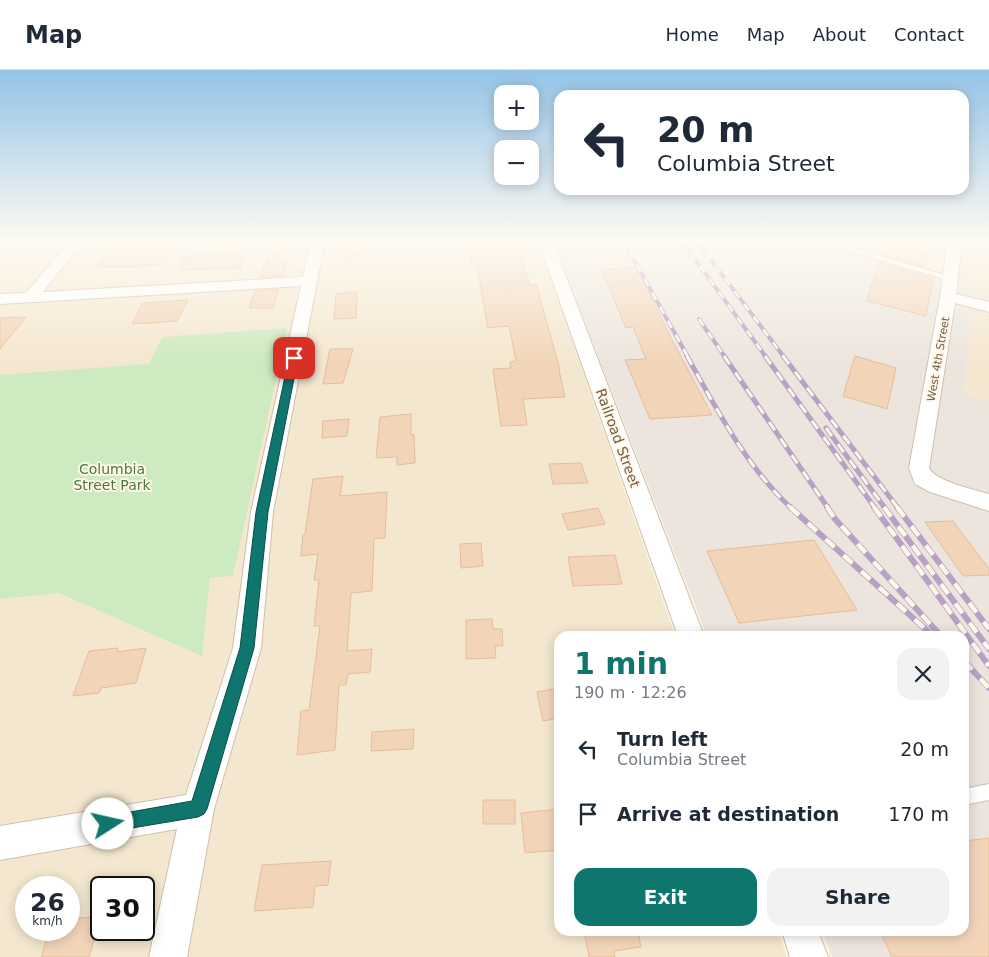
<!DOCTYPE html>
<meta charset="utf-8">
<style>
:root{--surface:#fff;--page:#f2f2f3;--text:#1f2937;--muted:#747a83;--line:#e0e1e3;--accent:#0f766e}
body{margin:0;font-family:"DejaVu Sans",sans-serif;background:var(--page);color:var(--text);height:100vh;display:flex;flex-direction:column;font-size:19px;white-space:nowrap}
*{box-sizing:border-box;margin:0}
p{font-size:16px;color:var(--muted)}
.icon{flex:none;width:28px;height:28px;fill:none;stroke:currentColor;stroke-width:2;stroke-linecap:round;stroke-linejoin:round}
.map{position:relative;flex:1;overflow:hidden}
.details{position:absolute;left:554px;top:561px;width:415px;height:305px;display:flex;flex-direction:column;background:var(--surface);border-radius:15px;box-shadow:0 2px 12px #0003}
.details>*{flex:none}
.banner{position:absolute;left:554px;top:20px;width:415px;height:105px;border-radius:15px;box-shadow:0 2px 12px #0003;background:#fff;color:var(--text);overflow:hidden}
.tools{position:absolute;left:494px;top:15px;display:grid;gap:10px}
.tools a{display:grid;place-items:center;width:45px;height:45px;border-radius:10px;background:var(--surface);box-shadow:0 2px 12px #0003;font-size:25px}
.speed{position:absolute;left:15px;top:806px;display:flex;gap:10px;font-size:25px;font-weight:700;text-align:center}
.speed>*{display:grid;place-content:center;width:65px;height:65px;border-radius:50%;background:var(--surface);box-shadow:0 2px 12px #0003;line-height:1}
.speed small{font-size:12px;font-weight:400}
.speed .limit{border:2px solid #111;border-radius:8px;background:#fff;color:#111}
.pin{position:absolute;display:grid;place-items:center;width:42px;height:42px;color:#fff;margin:-21px;border-radius:10px;box-shadow:0 2px 8px #0006}
.me{position:absolute;width:55px;margin:-28px;rotate:80deg;stroke-linejoin:round;filter:drop-shadow(0 0 4px #0008)}
.turn{display:flex;align-items:center;gap:18px;height:105px;padding:0 20px;font-size:22px}
.turn .icon{width:65px;height:65px;stroke-width:2.5}
.turn b{display:block;font-size:35px;line-height:42px}
.round{display:grid;place-items:center;flex:none;width:52px;height:52px;border-radius:15px;background:var(--page)}
.head{display:flex;align-items:center;justify-content:space-between;height:85px;padding:0 20px}
h1{font-size:30px;font-weight:700;line-height:38px;color:var(--accent)}
.primary-button{display:flex;gap:10px;margin-top:auto;padding:10px 20px}
.primary-button a{flex:1;height:58px;border-radius:15px;background:var(--accent);color:#fff;font-size:20px;font-weight:700;line-height:58px;text-align:center}
.primary-button a+a{background:var(--page);color:var(--text)}
ul{padding:0;list-style:none}
li{display:flex;align-items:center;gap:15px;height:65px;padding:0 20px}
li div{flex:1}
li b{display:block;font-size:19px}
li em{font-style:normal}
header{display:flex;align-items:center;gap:30px;box-sizing:border-box;height:70px;padding:0 25px;background:var(--surface);border-bottom:1px solid var(--line)}
header strong{font-size:24px}
nav{display:flex;gap:28px;margin-inline-start:auto;font-size:18px}
.map>svg:first-child{display:block}
</style>
<header>
<strong>Map</strong>
<nav><a>Home</a><a>Map</a><a>About</a><a>Contact</a></nav>
</header>
<div class="map">
<svg width="989" height="887" viewBox="0 0 989 887">
<rect width="100%" height="100%" fill="#fcf4e1"/>
<!-- residential -->
<g fill="#f4e7d0" fill-rule="evenodd">
<path d="M0 170H537L675 566H559V861H778L787 887H0ZM26 818H69V860H26ZM101 818H144V860H101Z"/>
<path d="M856 170H989V332L964 325 974 209 866 186Z"/>
</g>
<!-- industrial -->
<path fill="#ebe5dd" d="M553 170H856L866 186 974 209 964 324 989 332V887H832L822 861H964V566H707Z"/>
<!-- green -->
<path fill="#cdeac0" d="M287 258 233 506 210 508 202 586 59 523 0 529V305L149 294 162 267Z"/>
<!-- building -->
<g fill="#f2d5b9" stroke="#e5bd99">
<path d="M114 170H177L164 195 95 198Z"/>
<path d="M345 170H363L360 186 343 187Z"/>
<path d="M517 170 530 215 536 214 538 221 560 300H559L565 327 523 329 527 355 501 356 493 299 511 298 510 292 516 291 509 256 488 258 476 191 471 192 470 172Z"/>
<path d="M886 170H930L925 197 882 185Z"/>
<path d="M291 180 283 206 260 208 270 182Z"/>
<path d="M243 181 241 198 181 200 180 187Z"/>
<path d="M879 192 933 209 926 246 867 231Z"/>
<path d="M637 198 671 268 712 345 650 349 625 290 646 289 633 257 626 258 601 199Z"/>
<path d="M279 219 273 238H249L255 221Z"/>
<path d="M357 222 356 248 334 249 336 224Z"/>
<path d="M188 230 177 251 132 254 143 233Z"/>
<path d="M26 247 0 279V248Z"/>
<path d="M330 279H353L343 313 323 314Z"/>
<path d="M855 286 896 298 887 339 843 326Z"/>
<path d="M411 344V365L414 364 415 393 397 395V387L376 388 380 347Z"/>
<path d="M349 349 347 366 322 368 323 351Z"/>
<path d="M581 393 588 413 553 414 549 394Z"/>
<path d="M343 406 340 426 387 422 385 468 374 469 372 521 351 523 347 581 372 579 370 602 348 604 346 615H339L335 680 297 685 301 641 309 640 320 556H314L319 510H314L318 484 301 486 303 465 305 464 313 409Z"/>
<path d="M598 438 605 454 568 460 562 444Z"/>
<path d="M953 451 989 499V505L963 506 925 452Z"/>
<path d="M814 470 857 540 739 553 707 481Z"/>
<path d="M481 473 483 496 461 498 460 474Z"/>
<path d="M615 485 622 514 573 516 568 487Z"/>
<path d="M492 549 493 559H502L503 576H495L496 588 466 589V550Z"/>
<path d="M118 578 117 582 146 578 136 613 101 618 99 623 73 626 89 581Z"/>
<path d="M559 618V648L543 651 537 622Z"/>
<path d="M414 659 413 679 371 681 372 662Z"/>
<rect x="483" y="730" width="32" height="24"/>
<path d="M559 739V780L525 783 521 743Z"/>
<path d="M989 768V887H892L880 861H964V771Z"/>
<path d="M331 791 328 815 315 816 313 837 254 841 262 795Z"/>
<path d="M101 846 89 887H41L50 860H69V849Z"/>
<path d="M584 861H638L641 877 614 881 615 887H589Z"/>
</g>
<g fill="none" stroke-linecap="round" stroke-linejoin="round">
<defs>
<g id="lane">
<path d="M845 170H851V178L955 208 948 210 846 180Z"/>
<path d="M989 714V730L964 735V719Z"/>
</g>
<g id="street">
<path d="M71 170H84L43 222 303 207 311 170H325L273 442 261 578 214 739 187 887H149L177 759 0 790V756L186 725 233 578 251 442 301 216 0 234V224L26 223Z"/>
<path d="M538 170H552L704 566H678Z"/>
<path d="M948 170H962L956 224 989 232V242L955 233 929 398C935 411 975 420 989 424V441L930 422 915 414 909 398 940 227Z"/>
<path d="M782 861H818L828 887H790Z"/>
</g>
</defs>
<!-- lane casing -->
<use href="#lane" stroke="#cfbfab" stroke-width="2"/>
<!-- street casing -->
<use href="#street" stroke="#cfbfab" stroke-width="2"/>
<!-- lane -->
<use href="#lane" fill="#fff" fill-rule="evenodd"/>
<!-- street -->
<use href="#street" fill="#fff" fill-rule="evenodd"/>
<defs>
<g id="rail-far2">
<path d="M681 170 766 287"/>
<path d="M696 170 784 287"/>
<path d="M629 181 688 287"/>
<path d="M699 249 725 287"/>
</g>
<g id="rail-far1">
<path d="M687 286C717 340 746 396 791 438"/>
<path d="M724 286 828 438"/>
<path d="M765 286 875 438"/>
<path d="M783 286 898 438"/>
<path d="M826 358 885 438"/>
</g>
<g id="rail">
<path d="M790 437 933 566"/>
<path d="M827 437 835 449 941 566"/>
<path d="M874 437 989 596"/>
<path d="M884 437 989 579"/>
<path d="M897 437 989 559"/>
<path d="M964 591 989 618"/>
</g>
</defs>
<!-- rail-far2 casing -->
<use href="#rail-far2" stroke="#b8a1c5" stroke-width="4"/>
<!-- rail-far1 casing -->
<use href="#rail-far1" stroke="#b8a1c5" stroke-width="5"/>
<!-- rail casing -->
<use href="#rail" stroke="#b8a1c5" stroke-width="6"/>
<!-- rail-far2 -->
<use href="#rail-far2" stroke="#fff8e8" stroke-width="2.5" stroke-dasharray="8" stroke-linecap="butt"/>
<!-- rail-far1 -->
<use href="#rail-far1" stroke="#fff8e8" stroke-width="3" stroke-dasharray="10" stroke-linecap="butt"/>
<!-- rail -->
<use href="#rail" stroke="#fff8e8" stroke-width="4.5" stroke-dasharray="12" stroke-linecap="butt"/>
</g>
<!-- sky -->
<linearGradient id="sky" x2="0" y2="1"><stop stop-color="#94c3e7"/><stop offset="0.58" stop-color="#fefaf2"/><stop offset="1" stop-color="#fefaf2" stop-opacity="0"/></linearGradient>
<rect width="989" height="294" fill="url(#sky)"/>
<!-- route -->
<path fill="#0f766e" stroke="#0a4d48" d="M294 285 298 288 268 442 254 578 207 739 204 744 198 747 108 762 102 760 100 754 102 748 108 746 192 731 240 578 256 442 289 288Z"/>
<g text-anchor="middle" stroke-width="4" stroke-linejoin="round" paint-order="stroke">
<!-- far-street labels -->
<g font-size="11" fill="#745c48" stroke="#fff8e8">
<text transform="translate(938 289) rotate(-80)" y="4">West 4th Street</text>
</g>
<!-- street labels -->
<g font-size="14" fill="#745c48" stroke="#fff8e8">
<text transform="translate(618 368) rotate(70)" y="5">Railroad Street</text>
</g>
<!-- park labels -->
<g font-size="14" fill="#4c7a40" stroke="#fff8e8">
<text x="112" y="404">Columbia<tspan x="112" dy="16">Street Park</tspan></text>
</g>
</g>
</svg>
<div class="tools">
<a>+</a>
<a>−</a>
</div>
<div class="speed"><div>26<small>km/h</small></div><div class="limit">30</div></div>
<div class="pin" style="left:294px;top:288px;background:#d93025"><svg class="icon" aria-label="arrive" viewBox="0 0 24 24"><path d="M6 21V4h12l-3 4 3 4H6"/></svg></div>
<svg class="me" style="left:108px;top:754px" viewBox="-20 -20 40 40"><circle r="19" fill="#fff"/><path d="M0-13L10 11 0 6-10 11z" fill="#0f766e"/></svg>
<div class="banner">
<div class="turn"><svg class="icon" aria-label="left" viewBox="0 0 24 24"><path d="M17 20v-9H6M10 6l-5 5 5 5"/></svg><div><b>20 m</b>Columbia Street</div></div>
</div>
<section class="details">
<div class="head"><div><h1>1 min</h1><p>190 m · 12:26</p></div><a class="round"><svg class="icon" aria-label="close" viewBox="0 0 24 24"><path d="M6 6l12 12M18 6L6 18"/></svg></a></div>
<ul>
<li><svg class="icon" aria-label="left" viewBox="0 0 24 24"><path d="M17 20v-9H6M10 6l-5 5 5 5"/></svg><div><b>Turn left</b><p>Columbia Street</p></div><em>20 m</em></li>
<li><svg class="icon" aria-label="arrive" viewBox="0 0 24 24"><path d="M6 21V4h12l-3 4 3 4H6"/></svg><div><b>Arrive at destination</b></div><em>170 m</em></li>
</ul>
<div class="primary-button"><a>Exit</a><a>Share</a></div>
</section>
</div>
